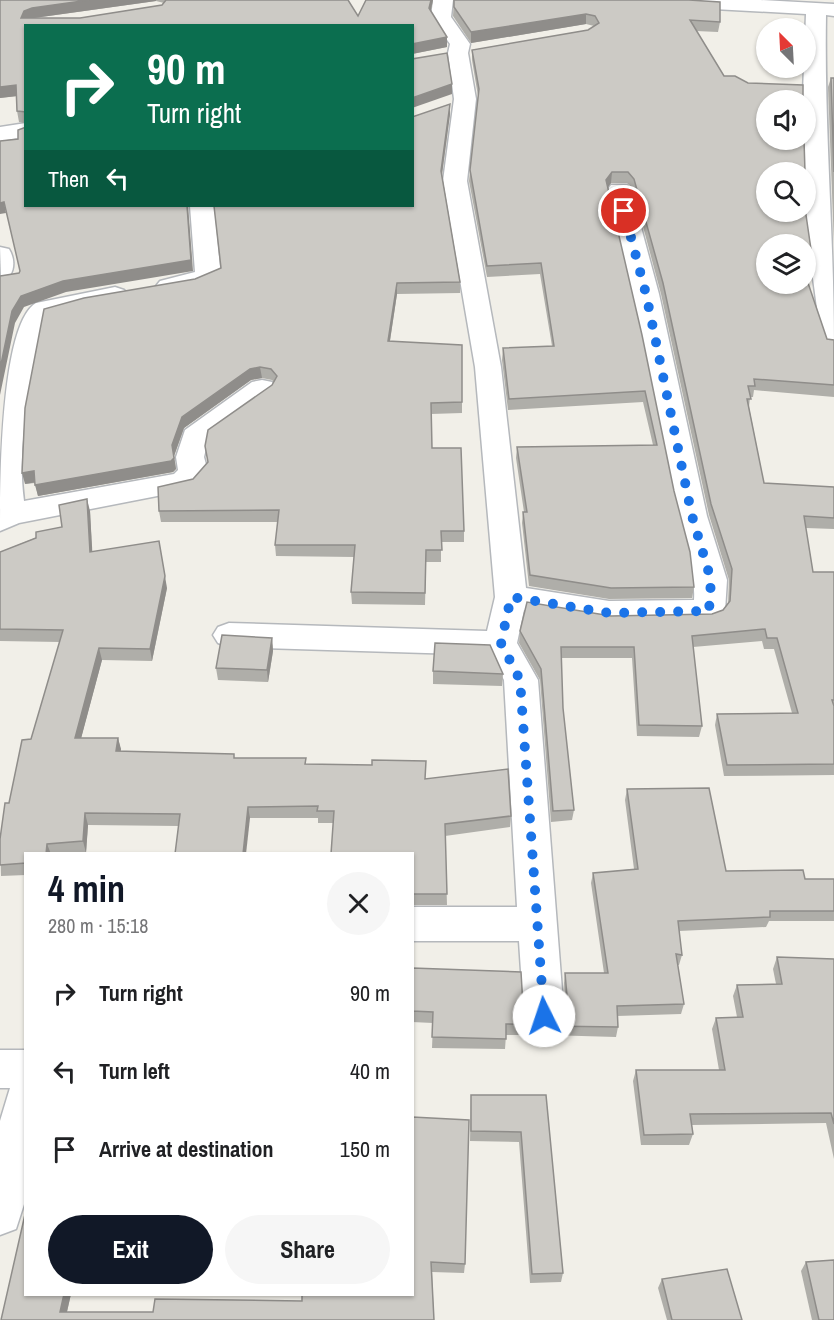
<!DOCTYPE html>
<meta charset="utf-8">
<style>
:root{--surface:#fff;--page:#f6f6f6;--text:#202124;--muted:#757577;--accent:#111827}
body{margin:0;font-family:"Archivo Narrow",sans-serif;background:var(--page);color:var(--text);height:100vh;display:flex;flex-direction:column;font-size:22px;white-space:nowrap}
*{box-sizing:border-box;margin:0}
p{font-size:20px;color:var(--muted)}
.icon{flex:none;width:33px;height:33px;fill:none;stroke:currentColor;stroke-width:2;stroke-linecap:round;stroke-linejoin:round}
.map{position:relative;flex:1;overflow:hidden}
.details{position:absolute;left:24px;top:852px;width:390px;height:444px;display:flex;flex-direction:column;background:var(--surface);border-radius:0px;box-shadow:0 2px 4px #0004}
.details>*{flex:none}
.hud{position:absolute;left:24px;top:24px;width:390px;height:183px;border-radius:0px;box-shadow:0 2px 4px #0004;background:#0b6e4f;color:#fff;overflow:hidden}
.needle{width:39px;rotate:336deg}
.buttons{position:absolute;left:756px;top:18px;display:grid;gap:12px}
.buttons a{display:grid;place-items:center;width:60px;height:60px;border-radius:50%;background:var(--surface);box-shadow:0 2px 4px #0004;font-size:30px}
.pin{position:absolute;display:grid;place-items:center;width:51px;height:51px;color:#fff;margin:-26px;border:3px solid #fff;border-radius:50%;box-shadow:0 2px 6px #0007}
.me{position:absolute;width:66px;margin:-33px;rotate:356deg;stroke-linejoin:round;filter:drop-shadow(0 0 4px #0008)}
.turn{display:flex;align-items:center;gap:21px;height:126px;padding:0 24px;font-size:27px}
.turn .icon{width:78px;height:78px;stroke-width:2.5}
.turn b{display:block;font-size:42px;line-height:51px}
.then{display:flex;align-items:center;height:57px;padding:0 24px;background:#0003;gap:12px;font-size:22px}
.round{display:grid;place-items:center;flex:none;width:63px;height:63px;border-radius:32px;background:var(--page)}
.head{display:flex;align-items:center;justify-content:space-between;height:102px;padding:0 24px}
h1{font-size:36px;font-weight:700;line-height:45px;color:var(--accent)}
.button{display:flex;gap:12px;margin-top:auto;padding:12px 24px}
.button a{flex:1;height:69px;border-radius:36px;background:var(--accent);color:#fff;font-size:24px;font-weight:700;line-height:69px;text-align:center}
.button a+a{background:var(--page);color:var(--text)}
ul{padding:0;list-style:none}
li{display:flex;align-items:center;gap:18px;height:78px;padding:0 24px}
li div{flex:1}
li b{display:block;font-size:22px}
li em{font-style:normal}
.map>svg:first-child{display:block}
</style>
<div class="map">
<svg width="834" height="1320" viewBox="0 0 834 1320">
<rect width="100%" height="100%" fill="#f1efe8"/>
<g fill="none" stroke-linecap="round" stroke-linejoin="round">
<defs>
<g id="street">
<path d="M433 0H453L451 17 470 44 468 53 476 99 467 181 501 367 526 588 609 601 694 600C696 566 681 535 674 502 654 398 633 293 607 190L611 185H627L631 190 659 294 707 516 727 580 725 611 720 619 709 623 609 625 524 610 517 643 538 680 564 1016 558 1029 544 1034 530 1029 524 1016 519 941H412V907H517L504 680 491 655 229 647 218 643 213 635 218 627 229 623 487 631 495 597 475 367 443 181 454 99 448 53 450 44 431 17Z"/>
<path d="M648 0H760L834 4V16L826 15C824 126 834 236 834 346L825 344 821 338 806 226 803 93 806 14 658 6Z"/>
<path d="M26 123V137L0 141V127Z"/>
<path d="M190 206H214L221 277 217 282C199 287 178 296 160 291L156 286 160 281 195 272Z"/>
<path d="M0 247 9 249C14 257 15 268 10 275L1 277Z"/>
<path d="M115 287 124 290 128 295 124 300 52 314 46 318 43 323C31 381 16 443 24 501L174 474 178 470 176 457 185 430 252 382 262 380 272 382 276 388 272 394 208 440 204 457 208 472 193 489 19 523 0 531C0 485 0 324 36 303Z"/>
<path d="M0 1050H26V1198L16 1229 0 1235V1121L10 1088H0Z"/>
</g>
</defs>
<!-- street casing -->
<use href="#street" stroke="#b5b8bc" stroke-width="3"/>
<!-- street -->
<use href="#street" fill="#fff" fill-rule="evenodd"/>
</g>
<!-- wall -->
<g fill="#afaea9" fill-rule="evenodd">
<path d="M0 0H348L358 16 366 0H433L431 11 447 47 412 54V26H26V123L19 122 17 111 16 96 0 98ZM156 1 164 3 162 5 80 18H34Z"/>
<path d="M454 0 720 22 718 32 696 31 806 215 813 263 810 274 806 273V244H766L827 339 834 340V397L754 390 753 397H750L749 407 764 483 834 487V529L806 528 813 572H834V775L724 776 715 725 717 714 792 713 774 649H764L762 641 693 647 702 726 699 737 637 736 632 658H561L563 708 574 810 572 820 551 822 540 680 519 643 520 631 611 616 712 614 723 610 728 604 729 580 709 515 661 294 633 189 627 183H611L608 187 694 587 692 598 609 599 529 586 522 523 523 512H524L516 458 517 447 653 445 643 402 508 410 502 360 503 348 552 346 540 274 487 277 469 181 478 96 472 60V50L588 30 594 26 586 24 471 43 453 16Z"/>
<path d="M831 78H834V245L828 87Z"/>
<path d="M450 114 442 175 460 282V293L397 294 390 341 462 402V413L431 414 432 448 464 531V542H441V562H426L425 605 352 604 351 592 354 557 276 556 275 545 278 522H161L159 511 193 479 208 463 205 446 272 385 274 382 272 380 262 378 251 380 184 428 174 456 176 469 173 472 38 496 35 483 25 484 195 279 221 268Z"/>
<path d="M90 511 92 551 167 588 152 661 102 660 81 738H118L121 751 235 758H306V764L426 779 511 816 510 827 445 836 447 905H412V854L333 823H318V818H250L179 826 88 825 86 853 72 854H26V875L1 876 0 839 9 803 31 739 60 642 0 641V552L62 527Z"/>
<path d="M272 638 273 651 268 682 218 680 216 668Z"/>
<path d="M433 671 503 674 502 686 433 684Z"/>
<path d="M627 789 726 871 805 879H834V921H769L766 927 679 931 682 955 679 965H678L684 1004 681 1014 617 1016 618 1027 616 1037 547 1035 548 1026 562 1020 566 1011 564 983 565 973H604L591 883 593 873 634 869 625 800Z"/>
<path d="M777 957 834 959V1159L826 1123 692 1125 693 1134 689 1145H641L633 1081 636 1070H719L712 1029 716 1018 737 1017 733 996 737 985 776 984 773 969Z"/>
<path d="M412 968 523 1006 529 1019 542 1025 541 1035H506L505 1049 432 1048 433 1023 412 1022Z"/>
<path d="M471 1095H546L563 1273 561 1282 530 1283 519 1142 470 1141Z"/>
<path d="M412 1117 465 1264 464 1273 432 1272 434 1320H1L26 1294H71L67 1312H153L302 1301 412 1294Z"/>
<path d="M806 1262 834 1320H812L801 1271Z"/>
<path d="M662 1279 742 1320H667L658 1288Z"/>
</g>
<!-- shaded-wall -->
<g fill="#8f8d8a">
<path d="M89 0H156V1L34 18H21L24 11 32 8Z"/>
<path d="M431 0H433L429 18V8Z"/>
<path d="M586 14V24L471 43V32Z"/>
<path d="M447 37V47L412 54V44Z"/>
<path d="M452 84V94L412 108V98Z"/>
<path d="M16 85 18 96 0 98V87Z"/>
<path d="M450 104V114L441 181V171Z"/>
<path d="M612 172 611 183 605 191 606 180Z"/>
<path d="M4 202 6 213 0 214V203Z"/>
<path d="M187 206H188L193 271 66 292 24 307 15 323 0 395V369L12 311 21 296Z"/>
<path d="M397 283V294L388 353V341Z"/>
<path d="M260 367 262 378 251 380 184 428 174 456 176 469 173 472 38 496 35 485 172 445 182 417 250 369Z"/>
<path d="M34 471 37 482 25 484 22 473Z"/>
<path d="M87 499 90 511 93 564 90 552Z"/>
<path d="M159 541 167 588 152 661 150 649Z"/>
<path d="M272 638 273 651 268 682 267 670Z"/>
<path d="M99 648 102 660 78 750 75 738Z"/>
<path d="M118 738 121 749 119 763 116 751Z"/>
<path d="M248 807 250 818 246 854H243Z"/>
<path d="M85 813 88 825 86 853 83 841Z"/>
<path d="M47 844 51 854H46Z"/>
<path d="M64 1294H71L65 1320 60 1312Z"/>
</g>
<!-- building -->
<g fill="#cccac5" stroke="#8f8d8a" stroke-width="1.5">
<path d="M0 0H89L32 8 24 11 21 18H80L162 5 166 0H348L358 16 366 0H431L429 8 447 37 412 44V26H26V112L17 111 16 85 0 87Z"/>
<path d="M454 0H689L720 2V22L690 20 724 76H735L748 83 803 85V100H766V140H804L805 172H766V212H806V188V215L813 263 806 262V244H766V284H806V277L827 339 834 340V385L754 379 755 386H748L751 399H747L764 483 834 487V518L804 516 813 572H834V700H832L834 706V764L727 765 717 714 798 713 777 638H767L765 629 692 636 702 726 639 725 634 647H561L563 708 574 810 553 811 541 669 520 631 527 602 611 616 712 614 723 610 730 601 732 569 711 504 663 283 634 179 628 172H612L606 180 642 335 674 491 690 552 694 587 611 588 530 575 523 512H527L517 447 657 445 645 391 509 399 503 348 554 346 541 263 487 266 470 170 479 89 472 50 588 30 599 23 595 16 586 14 471 32 454 7Z"/>
<path d="M447 53 452 84 412 98V59Z"/>
<path d="M831 78H834V172Z"/>
<path d="M450 104 441 171 460 282 397 283 388 341 462 345V402L431 403 432 448H461L464 531H441L442 550H426L425 593 351 592 355 545H275L279 510 159 511 158 487 193 479 208 462 205 446 208 430 272 385 277 376 271 369 260 367 250 369 182 417 172 445 174 458 171 461 35 485 34 471 22 473 25 408 44 309 84 298 195 279 221 268 214 206H412V117Z"/>
<path d="M26 127V206H187L191 260 63 281 21 296 12 311 0 369V276L19 273 20 271 4 202 0 203V141L18 139V130Z"/>
<path d="M87 499 90 552 159 541 165 576 150 649 99 648 75 738H118L116 751 234 754V758H306L305 764 372 765V760L426 761 425 779 508 769 511 816 445 824 447 894H412V854H331L334 811H317L318 806 248 807 243 854H175L180 814 85 813 83 841 47 844 46 854H26V863L0 865V839L5 803H9L22 740 31 739 63 630 0 629V552L36 538V532L62 527 59 505Z"/>
<path d="M222 635 272 638 267 670 216 668Z"/>
<path d="M435 643 490 645 503 674 433 671Z"/>
<path d="M709 788 726 871 803 870 805 879H834V911H770V917L678 921 682 955 676 954 684 1004 617 1006 618 1027 548 1026 562 1020 568 1007 565 973H608L593 873 638 869 627 789Z"/>
<path d="M777 957 834 959V1124L831 1113 690 1114 693 1134 644 1135 636 1070H725L716 1018 743 1017 737 985 782 984Z"/>
<path d="M412 968 521 972 523 1006 529 1019 542 1025 506 1024V1039L432 1037 433 1012 412 1011Z"/>
<path d="M471 1095H546L563 1273 532 1274 521 1132 471 1131Z"/>
<path d="M412 1117 469 1120 465 1264 431 1262 434 1320H1L26 1210V1294H64L60 1312H153L155 1299 302 1301V1294H412Z"/>
<path d="M834 1260V1320H819L806 1262Z"/>
<path d="M727 1269 742 1320H672L662 1279Z"/>
</g>
<g fill="none" stroke-linecap="round" stroke-linejoin="round">
<!-- route -->
<path stroke="#1a73e8" stroke-width="10" stroke-dasharray="0 18" d="M544 1016 520 680 501 643 511 597 609 613 709 611 711 580 692 516 646 294 624 211"/>
</g>
</svg>
<div class="buttons">
<a><svg class="needle" viewBox="-14 -14 28 28"><path d="M0-13l5 13h-10z" fill="#e53935"/><path d="M0 13l5-13h-10z" fill="#757577"/></svg></a>
<a><svg class="icon" aria-label="sound" viewBox="0 0 24 24"><path d="M4 9h4l5-4v14l-5-4H4zM17 9q2 3 0 6"/></svg></a>
<a><svg class="icon" aria-label="search" viewBox="0 0 24 24"><circle cx="10" cy="10" r="6"/><path d="M15 15l6 6"/></svg></a>
<a><svg class="icon" aria-label="layers" viewBox="0 0 24 24"><path d="M12 4l9 5-9 5-9-5zM3 14l9 5 9-5"/></svg></a>
</div>
<div class="pin" style="left:624px;top:211px;background:#d93025"><svg class="icon" aria-label="arrive" viewBox="0 0 24 24"><path d="M6 21V4h12l-3 4 3 4H6"/></svg></div>
<svg class="me" style="left:544px;top:1016px" viewBox="-20 -20 40 40"><circle r="19" fill="#fff"/><path d="M0-13L10 11 0 6-10 11z" fill="#1a73e8"/></svg>
<div class="hud">
<div class="turn"><svg class="icon" aria-label="right" viewBox="0 0 24 24"><path d="M7 20v-9h11M14 6l5 5-5 5"/></svg><div><b>90 m</b>Turn right</div></div>
<div class="then">Then<svg class="icon" aria-label="left" viewBox="0 0 24 24"><path d="M17 20v-9H6M10 6l-5 5 5 5"/></svg></div>
</div>
<section class="details">
<div class="head"><div><h1>4 min</h1><p>280 m · 15:18</p></div><a class="round"><svg class="icon" aria-label="close" viewBox="0 0 24 24"><path d="M6 6l12 12M18 6L6 18"/></svg></a></div>
<ul>
<li><svg class="icon" aria-label="right" viewBox="0 0 24 24"><path d="M7 20v-9h11M14 6l5 5-5 5"/></svg><div><b>Turn right</b></div><em>90 m</em></li>
<li><svg class="icon" aria-label="left" viewBox="0 0 24 24"><path d="M17 20v-9H6M10 6l-5 5 5 5"/></svg><div><b>Turn left</b></div><em>40 m</em></li>
<li><svg class="icon" aria-label="arrive" viewBox="0 0 24 24"><path d="M6 21V4h12l-3 4 3 4H6"/></svg><div><b>Arrive at destination</b></div><em>150 m</em></li>
</ul>
<div class="button"><a>Exit</a><a>Share</a></div>
</section>
</div>
